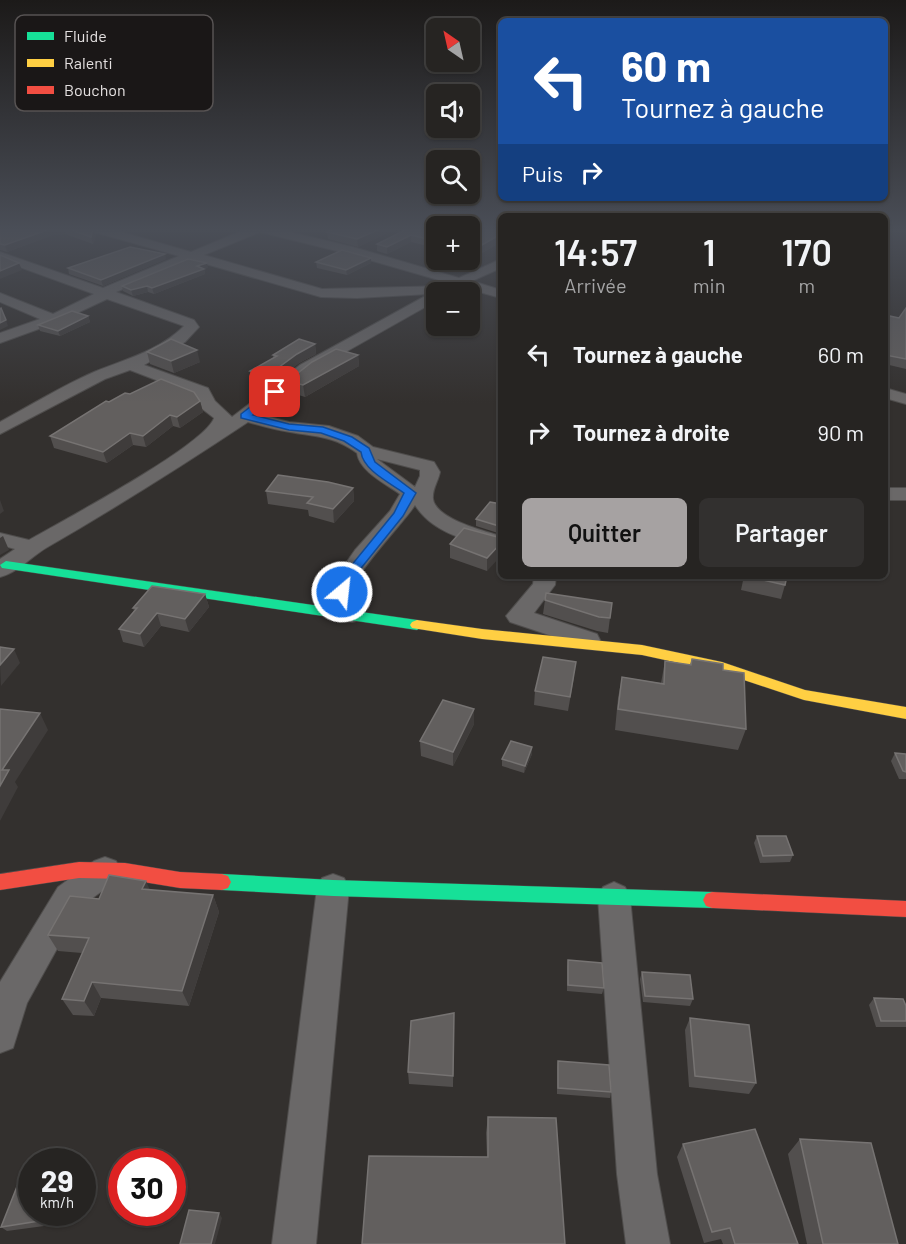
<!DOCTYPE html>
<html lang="fr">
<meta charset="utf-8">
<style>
:root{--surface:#262422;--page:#32302f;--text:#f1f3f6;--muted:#a4a4a5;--line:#424140;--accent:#a6a2a2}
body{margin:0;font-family:Barlow,sans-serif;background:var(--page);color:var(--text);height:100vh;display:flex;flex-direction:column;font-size:22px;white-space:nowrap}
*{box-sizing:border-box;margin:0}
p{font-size:20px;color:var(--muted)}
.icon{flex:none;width:33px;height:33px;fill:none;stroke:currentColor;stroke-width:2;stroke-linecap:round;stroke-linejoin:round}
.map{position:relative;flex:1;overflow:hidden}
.details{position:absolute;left:498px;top:213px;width:390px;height:366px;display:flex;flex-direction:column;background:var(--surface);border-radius:9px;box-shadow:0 2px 4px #0004,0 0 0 2px var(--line)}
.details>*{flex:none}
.hud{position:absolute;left:498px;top:18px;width:390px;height:183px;border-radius:9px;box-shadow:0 2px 4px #0004,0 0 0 2px var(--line);background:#1a4fa0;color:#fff;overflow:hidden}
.needle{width:39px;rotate:326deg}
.tools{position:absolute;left:426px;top:18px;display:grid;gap:12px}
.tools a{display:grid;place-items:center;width:54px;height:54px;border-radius:9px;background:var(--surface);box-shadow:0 2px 4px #0004,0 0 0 2px var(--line);font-size:30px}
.speed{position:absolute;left:18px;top:1148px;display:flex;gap:12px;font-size:30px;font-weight:700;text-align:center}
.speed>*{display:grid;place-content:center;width:78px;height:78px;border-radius:50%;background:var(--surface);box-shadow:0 2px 4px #0004,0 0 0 2px var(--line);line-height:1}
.speed small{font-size:15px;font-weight:400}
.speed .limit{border:9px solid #d22;background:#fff;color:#111}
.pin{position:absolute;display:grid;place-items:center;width:51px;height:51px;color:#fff;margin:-26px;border-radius:12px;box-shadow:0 3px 9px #0006}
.me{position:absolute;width:66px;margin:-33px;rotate:28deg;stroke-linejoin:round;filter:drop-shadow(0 0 4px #0008)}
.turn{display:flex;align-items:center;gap:21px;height:126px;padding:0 24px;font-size:27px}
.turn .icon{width:78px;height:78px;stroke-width:2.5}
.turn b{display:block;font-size:42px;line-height:51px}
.then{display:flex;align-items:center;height:57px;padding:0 24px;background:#0003;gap:12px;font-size:22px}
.eta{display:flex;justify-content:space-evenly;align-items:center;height:102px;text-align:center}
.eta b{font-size:36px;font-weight:600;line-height:42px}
.action{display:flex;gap:12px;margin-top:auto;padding:12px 24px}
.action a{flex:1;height:69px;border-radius:9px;background:var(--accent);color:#111;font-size:24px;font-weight:600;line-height:69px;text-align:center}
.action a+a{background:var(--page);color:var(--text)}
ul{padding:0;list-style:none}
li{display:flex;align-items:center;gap:18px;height:78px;padding:0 24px}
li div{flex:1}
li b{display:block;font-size:22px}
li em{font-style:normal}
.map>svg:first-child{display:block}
</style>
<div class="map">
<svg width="906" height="1244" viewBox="0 0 906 1244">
<rect width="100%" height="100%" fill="#33302e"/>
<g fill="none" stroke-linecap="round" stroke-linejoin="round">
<defs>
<g id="street">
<path d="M92 229H111L191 252 246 229H277L353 247 459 278 501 259V268L472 281 501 290V298L461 287 449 288V283L345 253 260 232 204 255 322 289 448 286 450 289 448 292H436V301L312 371 258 414 289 422 329 426 358 436 373 447 434 462 440 472C438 482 432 489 433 499 436 519 484 531 501 536V549C470 542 432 533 415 505 404 523 350 576 354 593 355 600 361 607 364 614L360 620 352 622 344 620 330 592 332 583 355 550 390 511 400 494C386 484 359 471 357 453 334 436 317 437 290 432 276 430 262 426 248 422 182 466 115 508 46 548 31 557 17 573 0 577V559L15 549 0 545V533L29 540C62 521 204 446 214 418L201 408 195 395 130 370 105 379 0 434V422C31 405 62 386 94 372 126 359 159 351 184 326L107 299 58 322 0 343V333L40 319 0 302V293L53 314 94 294 0 260V252L103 288 179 256 94 232ZM192 260 321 297 357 298 429 294 300 365 232 417 215 401 208 388 144 365 185 342 199 327 194 320 116 292ZM377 459 420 470V476L415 487Z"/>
<path d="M885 388 906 394V404L885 398Z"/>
<rect x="885" y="488" width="21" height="12"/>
<path d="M534 576H556L555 585 534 613 597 634 600 640 597 646 588 648 510 622 506 616 533 584Z"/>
<path d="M105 857 116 861 121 871 116 881 80 907 27 1003 13 1048 0 1053V982L58 887 94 861Z"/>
<path d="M333 874 344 878 349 888 316 1244H272L317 888 322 878Z"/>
<path d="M614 882 625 887 630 897 657 1174 670 1244H626L617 1174 598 897 603 887Z"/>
</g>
<g id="fast">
<path d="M6 561 417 620 424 625 417 630 2 568 0 565Z"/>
<path d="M222 874 333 880 712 892 718 894 721 900 718 906 712 908 333 896 222 890 216 888 213 882 216 876Z"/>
</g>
<path id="slow" d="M417 620 482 629 642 645 722 662 805 690 906 707V719L804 700 720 672 642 655 482 639 412 628 410 625 412 622Z"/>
<g id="jam">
<path d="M79 862 125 863 180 872 222 874 228 876 231 882 228 888 222 890 180 888 125 879 79 878 0 890V874Z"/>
<path d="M712 892 906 901V917L712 908 706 906 703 900 706 894Z"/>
</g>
</defs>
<!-- street casing -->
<use href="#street" stroke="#4f4d4c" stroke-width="2"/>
<!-- fast casing -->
<use href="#fast" stroke="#4f4d4c" stroke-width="1"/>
<!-- slow casing -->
<use href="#slow" stroke="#4f4d4c" stroke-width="1"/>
<!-- jam casing -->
<use href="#jam" stroke="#4f4d4c" stroke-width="1"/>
<!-- street -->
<use href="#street" fill="#6a6868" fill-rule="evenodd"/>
<!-- fast -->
<use href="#fast" fill="#16e098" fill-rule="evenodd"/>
<!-- slow -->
<use href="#slow" fill="#ffcf43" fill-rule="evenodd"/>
<!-- jam -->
<use href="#jam" fill="#f24e42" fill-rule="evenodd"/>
</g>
<!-- wall -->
<g fill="#524f4e">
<path d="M0 229H94L96 235 93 244 65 234 53 235 7 252 0 250Z"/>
<path d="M333 229H396L358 247 328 239 327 232Z"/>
<path d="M436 229V248L411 242 387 254 377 251V244Z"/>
<path d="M470 229 501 230V242L475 257 470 255Z"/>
<path d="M371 258V263L347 275 317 268 316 262Z"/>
<path d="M166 259 103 286 69 274 68 268Z"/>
<path d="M208 268 204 269 205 274 154 294 148 292 133 296 123 291 122 286Z"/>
<path d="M906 308V369L885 364V315L899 318Z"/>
<path d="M88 316 90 322 60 336 40 331 38 325Z"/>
<path d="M315 344 316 354 299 363 269 386 252 381 250 371 273 358V355Z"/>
<path d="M147 352 200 362 174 373 150 364Z"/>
<path d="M358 355 359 366 305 397 289 392 288 381Z"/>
<path d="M130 394 200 401 203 412 180 428 173 426 146 447 133 445 107 463 54 448 50 436 109 402Z"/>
<path d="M353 488 354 501 334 523 309 516 308 510 268 504 266 491Z"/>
<path d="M501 504 498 533 476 526V519Z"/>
<path d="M501 538 487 571 450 558V544Z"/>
<path d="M744 576H787L785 585 781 599 741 590Z"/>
<path d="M546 593 612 603 608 633 597 631 543 614Z"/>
<path d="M205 594 209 607 189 632 161 626 144 647 123 642 119 629 134 611 133 608Z"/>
<path d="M692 659 723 670 746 729 738 750 615 730 618 698 622 677 661 683 665 661 690 665Z"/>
<path d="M574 677 568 711 534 705 535 691Z"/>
<path d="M474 724 453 766 421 756 420 741Z"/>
<path d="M895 753 906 754V779H899L891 761Z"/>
<path d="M532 754 524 773 502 766V759Z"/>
<path d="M757 836 793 855 790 862 760 863 754 843Z"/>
<path d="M150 890 213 895 219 912 189 1006 101 998 94 1016 73 1015 62 999 82 953 58 951 48 935 99 899Z"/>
<path d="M568 960 604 988 602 994 567 991V967Z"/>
<path d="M642 972 693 999 690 1006 643 1002 640 979Z"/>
<path d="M874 998 906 1006V1027H876L869 1005Z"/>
<path d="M454 1013 453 1087 409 1084 408 1072Z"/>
<path d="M690 1018 756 1083 749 1094 689 1087 685 1030Z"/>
<path d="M558 1061 611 1092 610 1098 557 1094V1067Z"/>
<path d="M488 1117 565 1244 487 1157 486 1133Z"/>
<path d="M800 1139 898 1244H807L788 1154Z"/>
<path d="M683 1144 798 1244H723L721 1239 704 1243 677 1157Z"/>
<path d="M32 1212H49L44 1226 7 1231 1 1227Z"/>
</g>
<!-- shaded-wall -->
<g fill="#3f3c3b">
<path d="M50 229H64L65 234 53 235 7 252 5 245Z"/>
<path d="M93 229 96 235 93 244 91 237Z"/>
<path d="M380 229H396L358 247 357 239Z"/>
<path d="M501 234V242L475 257V249Z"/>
<path d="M411 235V242L387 254V247Z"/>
<path d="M165 254 166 259 103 286 101 280Z"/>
<path d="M371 258V263L347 275 346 270Z"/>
<path d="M19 263 22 270 0 279V271Z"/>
<path d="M207 263 208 268 204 269 205 274 154 294 152 288 197 266Z"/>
<path d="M147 286 148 292 133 296 131 290Z"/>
<path d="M88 316 90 322 60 336 58 331Z"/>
<path d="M6 320 8 326 0 330V323Z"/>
<path d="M315 344 316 354 299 363 269 386 267 376 297 354Z"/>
<path d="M197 350 200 362 174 373 171 361Z"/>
<path d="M358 355 359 366 305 397 303 385Z"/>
<path d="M200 401 203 412 180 428 177 417Z"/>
<path d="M170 415 173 426 146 447 143 436Z"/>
<path d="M130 433 133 445 107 463 103 452Z"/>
<path d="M353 488 354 501 334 523 333 509Z"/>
<path d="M0 500 4 511 0 514Z"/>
<path d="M501 523V529L498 533 499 526Z"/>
<path d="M3 536 9 550 0 555V538Z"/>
<path d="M501 543V556L487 571V558Z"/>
<path d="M205 594 209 607 189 632 185 619Z"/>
<path d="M157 613 161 626 144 647 140 634Z"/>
<path d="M14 649 20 663 1 686 0 665Z"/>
<path d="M474 709V724L453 766V752Z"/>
<path d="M40 713 48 730 15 782 18 787 0 821V786L2 770Z"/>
<path d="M532 747V754L524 773 525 766Z"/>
<path d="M146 881 153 897 142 889Z"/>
<path d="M213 895 219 912 189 1006 182 991Z"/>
<path d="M92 982 101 998 94 1016 84 1001Z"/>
<path d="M42 1212H49L44 1226 39 1221Z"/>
<path d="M219 1213 222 1218 215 1244H211Z"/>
</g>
<!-- building -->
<g fill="#625f5e" stroke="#767372" stroke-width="1.5">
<path d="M0 229H50L5 245 0 244Z"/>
<path d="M69 229H93L91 237Z"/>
<path d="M333 229H380L357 239 327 232Z"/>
<path d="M407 229H436V241L411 235 387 247 377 244Z"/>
<path d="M470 229H495L501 230V234L475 249 470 248Z"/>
<path d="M130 247 165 254 101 280 68 268Z"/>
<path d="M342 250 371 258 346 270 316 262Z"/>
<path d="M0 255 19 263 0 271Z"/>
<path d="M188 259 207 263 197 266 204 269 152 288 147 286 131 290 122 286Z"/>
<path d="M1 308 6 320 0 323V309Z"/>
<path d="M906 308V359L885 355V315L899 318Z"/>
<path d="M72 311 88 316 58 331 38 325Z"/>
<path d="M171 339 197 350 171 361 147 352Z"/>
<path d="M299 339 315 344 297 354 267 376 250 371 277 356 273 355Z"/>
<path d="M336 349 358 355 303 385 288 381 312 362Z"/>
<path d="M161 379 194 392 200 401 177 417 170 415 143 436 130 433 103 452 50 436 106 401 109 402 125 393 130 394Z"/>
<path d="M278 475 328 482 353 488 333 509 307 503 313 497 266 491Z"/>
<path d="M490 502 501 504V523L499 526 476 519Z"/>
<path d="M464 528 501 538V543L487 558 450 544Z"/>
<path d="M745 576H787L785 585Z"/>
<path d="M152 586 205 594 185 619 157 613 140 634 119 629 137 608H133Z"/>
<path d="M546 593 612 603 610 618 599 617 545 600Z"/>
<path d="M0 647 14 649 0 665Z"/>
<path d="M543 657 576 662 570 697 535 691Z"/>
<path d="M692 659 723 664V670L744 673 746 729 618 709 622 677 664 684 665 661 691 665Z"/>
<path d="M443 700 474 709 453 752 420 741Z"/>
<path d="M0 709 40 713 2 770H9L0 786Z"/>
<path d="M511 741 532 747 525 766 502 759Z"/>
<path d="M895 753 906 754V772L903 771Z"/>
<path d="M757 836H786L793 855 763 856Z"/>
<path d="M109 875 146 881 142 889 213 895 182 991 92 982 84 1001 62 999 89 938 48 935 70 896 99 899Z"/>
<path d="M568 960 602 963 604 988 568 985Z"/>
<path d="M642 972 690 975 693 999 645 996Z"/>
<path d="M874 998 903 999 906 1006V1021H881Z"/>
<path d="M454 1013 453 1076 408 1072 411 1021Z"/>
<path d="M690 1018 749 1025 756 1083 695 1076Z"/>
<path d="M558 1061 609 1065 611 1092 558 1088Z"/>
<path d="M488 1117 556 1118 565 1244H362L369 1156 488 1157Z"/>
<path d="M755 1129 798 1244H735L730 1228 712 1232 683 1144Z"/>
<path d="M800 1139 871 1143 898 1244H823Z"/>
<path d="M32 1183V1212H42L39 1221 1 1227 18 1184Z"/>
<path d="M189 1210 219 1213 211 1244H180Z"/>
</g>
<!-- sky -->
<linearGradient id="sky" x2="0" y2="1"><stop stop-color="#1c1a19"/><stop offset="0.57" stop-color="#4a4e57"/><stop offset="1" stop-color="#4a4e57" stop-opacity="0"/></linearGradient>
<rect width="906" height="403" fill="url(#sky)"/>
<!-- route -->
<path fill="#1a73e8" stroke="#114b97" stroke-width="1.5" d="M272 390 280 392 253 415 289 424 323 427 352 437 369 448 375 462 416 493 403 516 358 572 350 584 346 595H337L335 592 337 583 394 513 404 493C390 483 363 470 361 452L344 441 321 433 289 430 241 418V414Z"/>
<!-- legend -->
<rect x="15" y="15" width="198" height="96" rx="9" fill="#1a1717" stroke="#575353" stroke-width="1.5"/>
<rect x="27" y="32" width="27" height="8" fill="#16e098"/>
<rect x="27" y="59" width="27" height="8" fill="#ffcf43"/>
<rect x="27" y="86" width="27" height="8" fill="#f24e42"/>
<g font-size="16" fill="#e4e0e0">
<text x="64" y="42">Fluide</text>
<text x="64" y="69">Ralenti</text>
<text x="64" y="96">Bouchon</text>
</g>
</svg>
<div class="tools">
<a><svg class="needle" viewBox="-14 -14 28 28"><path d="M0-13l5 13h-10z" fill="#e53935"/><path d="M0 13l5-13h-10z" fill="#a4a4a5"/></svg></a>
<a><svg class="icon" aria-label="sound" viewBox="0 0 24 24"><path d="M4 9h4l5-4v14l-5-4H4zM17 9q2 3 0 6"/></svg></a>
<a><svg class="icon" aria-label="search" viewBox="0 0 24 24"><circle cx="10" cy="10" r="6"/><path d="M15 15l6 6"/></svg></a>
<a>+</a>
<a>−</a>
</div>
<div class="speed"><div>29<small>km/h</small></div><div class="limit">30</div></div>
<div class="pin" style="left:275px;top:392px;background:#d93025"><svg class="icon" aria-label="arrive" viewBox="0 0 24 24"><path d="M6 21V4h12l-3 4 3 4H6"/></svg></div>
<svg class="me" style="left:342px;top:592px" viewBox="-20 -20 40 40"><circle r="17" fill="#1a73e8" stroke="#fff" stroke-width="3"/><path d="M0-11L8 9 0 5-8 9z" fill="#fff"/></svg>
<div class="hud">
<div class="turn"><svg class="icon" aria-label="left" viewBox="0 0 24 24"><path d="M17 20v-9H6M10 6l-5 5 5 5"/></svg><div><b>60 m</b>Tournez à gauche</div></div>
<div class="then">Puis<svg class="icon" aria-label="right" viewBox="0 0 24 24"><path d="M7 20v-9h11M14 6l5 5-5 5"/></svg></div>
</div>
<section class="details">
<div class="eta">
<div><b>14:57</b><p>Arrivée</p></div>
<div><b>1</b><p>min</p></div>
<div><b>170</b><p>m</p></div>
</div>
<ul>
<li><svg class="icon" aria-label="left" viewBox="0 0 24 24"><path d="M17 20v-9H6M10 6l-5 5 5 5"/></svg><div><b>Tournez à gauche</b></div><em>60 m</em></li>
<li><svg class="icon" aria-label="right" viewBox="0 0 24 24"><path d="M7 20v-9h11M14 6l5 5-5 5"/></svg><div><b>Tournez à droite</b></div><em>90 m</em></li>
</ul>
<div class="action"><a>Quitter</a><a>Partager</a></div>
</section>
</div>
